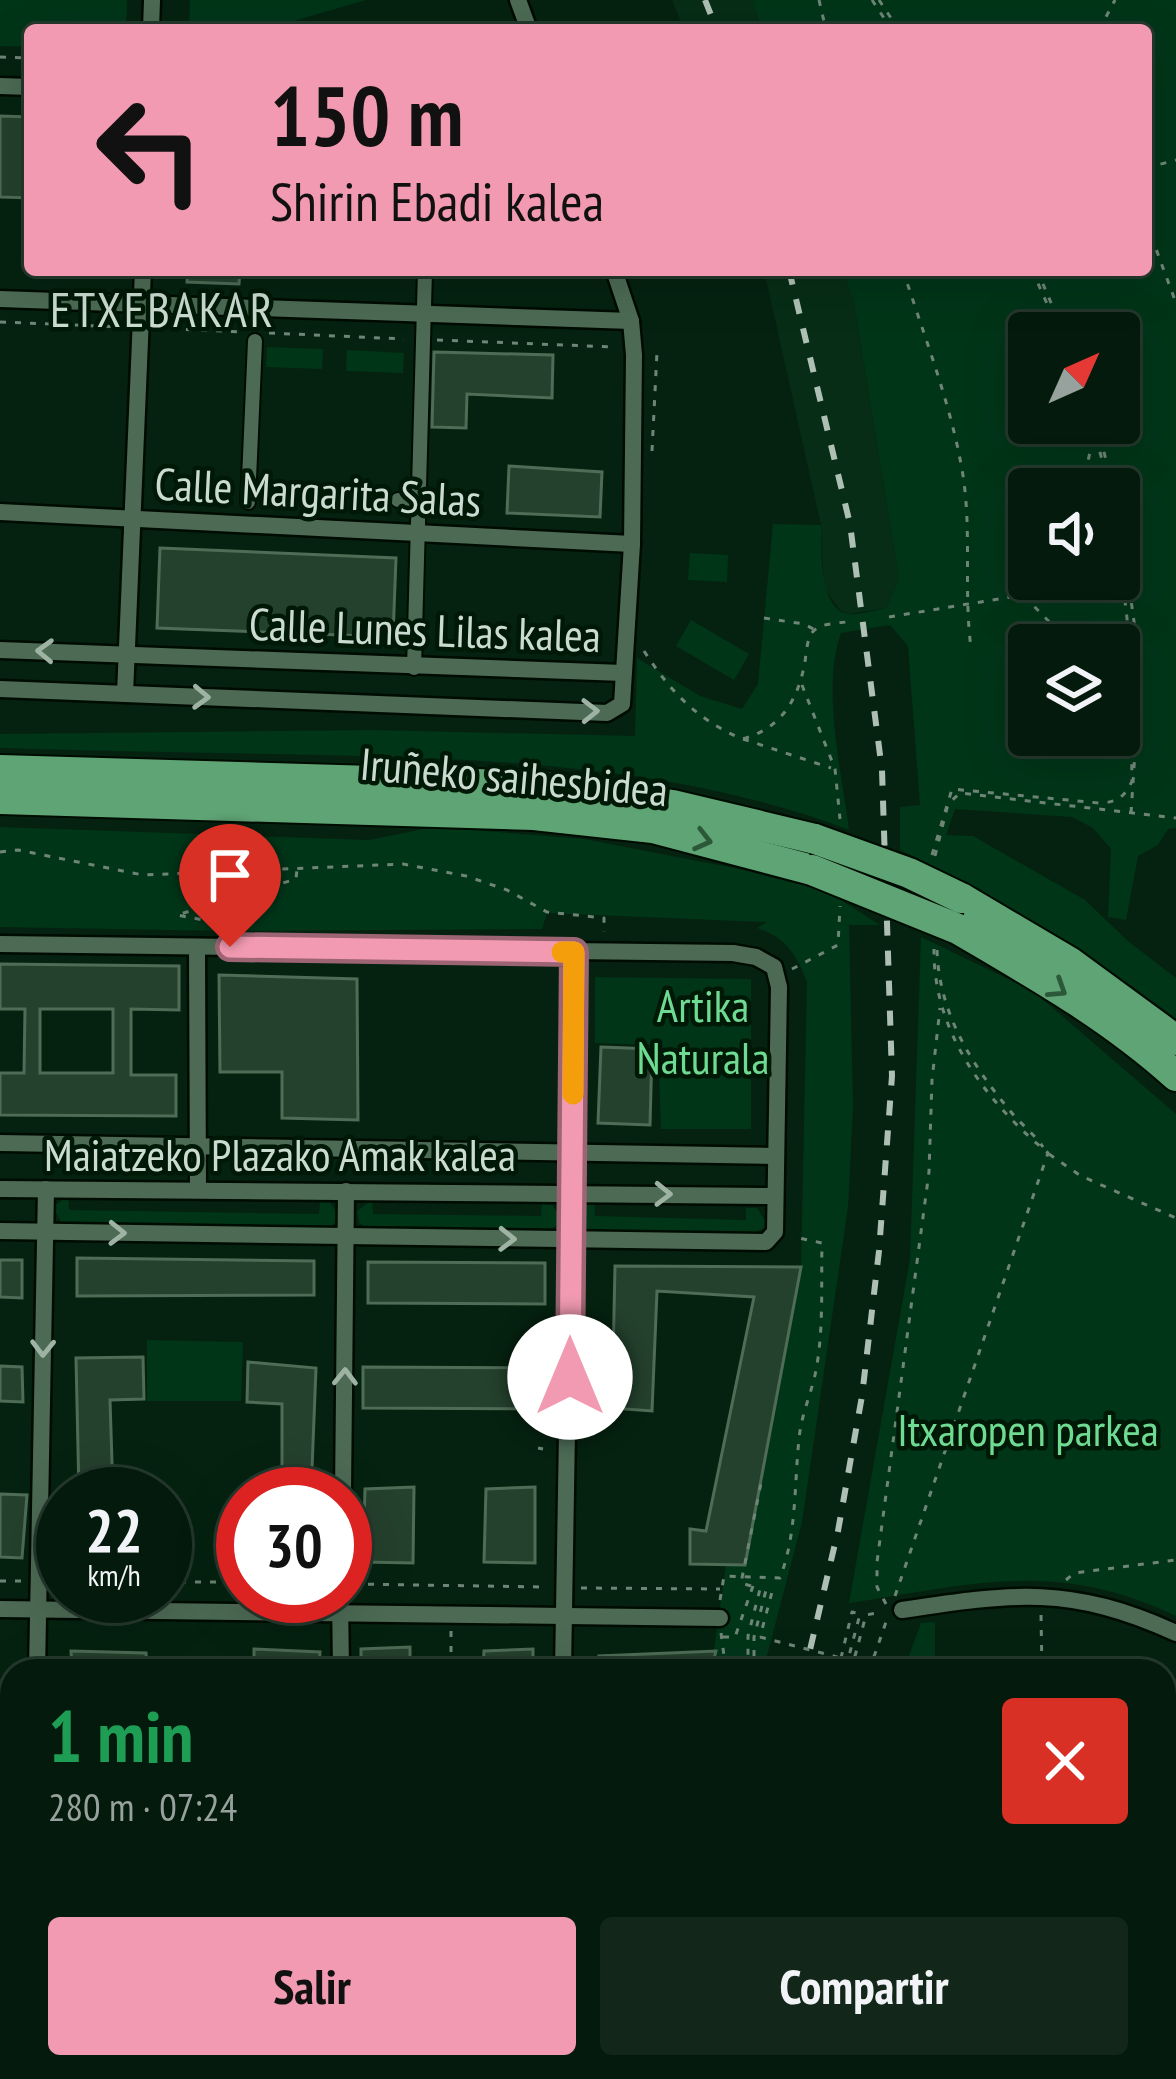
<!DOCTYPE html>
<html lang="es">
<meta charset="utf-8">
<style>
:root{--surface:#041a0c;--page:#12271a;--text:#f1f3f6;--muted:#97a19d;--line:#25382d;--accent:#f19ab1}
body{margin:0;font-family:"PT Sans Narrow",sans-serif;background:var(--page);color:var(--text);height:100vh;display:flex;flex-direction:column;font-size:45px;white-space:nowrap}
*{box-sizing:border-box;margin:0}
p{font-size:39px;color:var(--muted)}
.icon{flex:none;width:66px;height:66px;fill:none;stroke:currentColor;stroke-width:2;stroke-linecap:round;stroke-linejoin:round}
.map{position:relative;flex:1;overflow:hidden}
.sheet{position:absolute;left:0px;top:1659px;width:1176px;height:420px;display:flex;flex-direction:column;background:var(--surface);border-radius:36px 36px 0 0;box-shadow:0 12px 48px #0002,0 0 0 3px var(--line)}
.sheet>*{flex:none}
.hud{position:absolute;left:24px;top:24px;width:1128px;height:252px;border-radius:12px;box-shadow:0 12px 48px #0002,0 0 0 3px var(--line);background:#f19ab1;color:#111;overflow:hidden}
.needle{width:78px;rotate:45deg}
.buttons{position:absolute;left:1008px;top:312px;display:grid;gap:24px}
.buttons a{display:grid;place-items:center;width:132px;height:132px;border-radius:12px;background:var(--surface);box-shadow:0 12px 48px #0002,0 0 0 3px var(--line);font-size:60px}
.speed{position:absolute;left:36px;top:1467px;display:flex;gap:24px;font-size:60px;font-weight:700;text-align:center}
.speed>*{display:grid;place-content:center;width:156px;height:156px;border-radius:50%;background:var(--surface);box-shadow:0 12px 48px #0002,0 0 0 3px var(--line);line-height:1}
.speed small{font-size:30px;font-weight:400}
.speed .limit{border:18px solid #d22;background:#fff;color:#111}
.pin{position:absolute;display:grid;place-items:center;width:102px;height:102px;color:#fff;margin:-123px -51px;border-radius:50% 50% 50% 0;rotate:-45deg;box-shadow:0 0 12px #0007}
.pin .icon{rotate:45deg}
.me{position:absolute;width:132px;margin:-66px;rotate:0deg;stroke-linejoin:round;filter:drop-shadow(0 0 9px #0008)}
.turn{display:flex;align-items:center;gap:42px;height:252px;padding:0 48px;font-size:54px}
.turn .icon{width:156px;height:156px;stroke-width:2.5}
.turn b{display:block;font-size:84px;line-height:102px}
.round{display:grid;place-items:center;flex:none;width:126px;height:126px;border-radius:12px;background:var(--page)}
.headline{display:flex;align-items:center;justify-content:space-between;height:204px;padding:0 48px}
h1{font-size:72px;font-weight:700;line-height:90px;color:#1e9e55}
.primary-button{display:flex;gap:24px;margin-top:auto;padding:24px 48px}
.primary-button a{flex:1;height:138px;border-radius:12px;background:var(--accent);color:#111;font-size:48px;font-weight:700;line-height:138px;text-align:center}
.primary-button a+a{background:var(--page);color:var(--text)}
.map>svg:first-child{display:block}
</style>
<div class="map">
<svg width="1176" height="2079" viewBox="0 0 1176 2079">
<rect width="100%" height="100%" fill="#052210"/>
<!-- built -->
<g fill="#072d16">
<path d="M672 0H752L762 30H684Z"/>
<path d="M764 270H843L854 303 899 578 887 608 848 614 840 610 824 588 821 525Z"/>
</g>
<!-- green -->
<g fill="#003518" fill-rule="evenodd">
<path d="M0 0H127L126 30H30V47L0 46Z"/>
<path d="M190 0H366L263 30H189Z"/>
<path d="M752 0H1176V828L1168 829 1158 845 1138 856 1126 920 1108 917 1111 849 1093 828 1072 817 955 809 946 835 973 836 1085 900 1129 942 1176 978V1019C1089 953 999 896 900 850V807L920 805 908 646 890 625 841 633C821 687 842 773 849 830 681 766 496 759 319 755 213 753 106 751 0 748V734L372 730 635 736 637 658 700 696 742 709 758 684 773 524 821 525C822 547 818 609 848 614 859 615 876 610 887 608L899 578 854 303 843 270H1146V30H762ZM1029 333H1119V423H1029ZM1029 489H1119V579H1029ZM1029 645H1119V735H1029Z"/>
<path d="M267 347 323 349 322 369 266 367Z"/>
<path d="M347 350 404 353 403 373 346 371Z"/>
<path d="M262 482 318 484 317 501 261 499Z"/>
<path d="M690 553 728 555 727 582 688 580Z"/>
<path d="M691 620 749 654 734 680 676 646Z"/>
<path d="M0 827 369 840 433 827 584 839 734 868 825 890 880 925H849L853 1107 848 1207 802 1522 763 1671H711L726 1565H745L801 1267 807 982C797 955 786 937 757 928L767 922 547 913 542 929 230 931 0 927Z"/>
<path d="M921 937 1033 991 1176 1114V1616C1056 1559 973 1584 849 1603L910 1259Z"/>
<path d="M595 977 751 979V1129H661L658 1045 595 1043Z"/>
<path d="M68 1196 69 1210 319 1214 320 1202 330 1203 339 1215 337 1222 325 1229 62 1224 53 1207Z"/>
<path d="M372 1200 373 1214 541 1216 542 1204 552 1205 561 1217 559 1224 547 1231 365 1228 359 1222 357 1211Z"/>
<path d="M594 1202 595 1216 746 1220V1208H757L765 1221 764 1228 751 1234 594 1232 588 1231 579 1218 583 1207Z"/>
<path d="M147 1340 243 1342 241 1401H147Z"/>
<path d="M935 1622V1665L906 1664 921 1623Z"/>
<path d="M1164 1732 1176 1735V2079H1068V2067H1164Z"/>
<path d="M0 2033H12V2067H636L631 2079H0Z"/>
<path d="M748 2067H1050V2079H744Z"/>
</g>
<!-- building -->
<g fill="#24412d" stroke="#4e6c56" stroke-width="3" fill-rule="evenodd">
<path d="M0 116 30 117V198L0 197Z"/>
<path d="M188 270H240L239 284 187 282Z"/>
<path d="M434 352 553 355 552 398 467 394 466 428 432 427Z"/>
<path d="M509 466 602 472 600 517 507 513Z"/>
<path d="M160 548 396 558 393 637 157 628Z"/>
<path d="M0 964 179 966V1010L131 1009V1075H176V1116L0 1115V1073H24L25 1009H0ZM40 1009H113V1073H40Z"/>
<path d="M219 975 357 979 358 1120 282 1118V1072H220Z"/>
<path d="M601 1047 652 1049 650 1125 598 1123Z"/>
<path d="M77 1258 314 1261V1295L77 1296Z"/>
<path d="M0 1260H22V1298L0 1297Z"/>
<path d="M368 1262 545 1263V1304L368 1303Z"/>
<path d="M615 1266 801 1267 745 1565 690 1564V1529L706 1531 754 1297 657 1291 652 1411 612 1408Z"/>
<path d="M143 1357 144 1399 110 1400 113 1494H79L76 1358Z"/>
<path d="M248 1362 316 1368 311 1494H282V1404L247 1402Z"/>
<path d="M0 1366 22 1367 23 1402 0 1401Z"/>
<path d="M363 1367 540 1368V1409L363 1408Z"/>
<path d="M414 1487 413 1563 363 1562 365 1489Z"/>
<path d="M535 1487V1563L484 1562 486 1489Z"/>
<path d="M0 1494 27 1495 22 1558 0 1557Z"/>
<path d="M410 1647V1671H361V1649Z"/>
<path d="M254 1649 320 1652 319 1671H254Z"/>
<path d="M533 1649V1671H483L484 1651Z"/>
<path d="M71 1651 146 1653 147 1671H72Z"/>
<path d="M716 1651 711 1671H600L599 1656Z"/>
</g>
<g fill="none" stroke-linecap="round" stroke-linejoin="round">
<defs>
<g id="pedestrian">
<path d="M398 500H418"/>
<path d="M248 502 255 341"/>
<path d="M414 668 425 270"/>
</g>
<g id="minor">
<path d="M518 0 529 30"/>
<path d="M151 30 152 0"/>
<path d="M0 86 30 87"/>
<path d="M0 299 631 321"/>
<path d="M0 512 632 544"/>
<path d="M0 650 623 673"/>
<path d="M0 689 607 713 622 704 632 544 634 355 631 321 614 270"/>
<path d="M125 694 143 270"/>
<path d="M0 944 733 953 756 957 774 967 779 987 775 1232 766 1242 0 1231"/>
<path d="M197 947 198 1190"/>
<path d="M0 1143 775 1156"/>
<path d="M0 1189 775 1196"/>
<path d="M343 1494 346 1191"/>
<path d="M340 1596 341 1671"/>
<path d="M0 1609 720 1618"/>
<path d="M902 1610C1013 1593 1071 1585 1176 1633"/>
<path d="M37 1671 46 1189"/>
<path d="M563 1671 575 952"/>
<path d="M0 2001H12"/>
</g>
<g id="trunk">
<path d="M0 770 541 786 673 805 815 839"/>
<path d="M0 799 534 815 653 828 812 870"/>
<path d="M961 898 1071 963 1176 1040"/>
<path d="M958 929C1033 973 1111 1017 1176 1076"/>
</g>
</defs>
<!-- pedestrian casing -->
<use href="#pedestrian" stroke="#000b01" stroke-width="18"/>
<!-- minor casing -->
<use href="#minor" stroke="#000b01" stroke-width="21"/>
<!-- trunk casing -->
<use href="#trunk" stroke="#000b01" stroke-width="34"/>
<!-- path -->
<g stroke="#6f8577" stroke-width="3" stroke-dasharray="6 9" stroke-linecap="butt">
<path d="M819 0 826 30"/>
<path d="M872 0 892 30"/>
<path d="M879 0 899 30"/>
<path d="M1099 30 1115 0"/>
<path d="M0 57 30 58"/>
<path d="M1146 168 1176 160"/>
<path d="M1146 222 1176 303"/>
<path d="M903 270C923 333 949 399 961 464 973 525 963 587 971 648"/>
<path d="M1032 270 1060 333"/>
<path d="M1037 270 1064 333"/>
<path d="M0 322 122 327"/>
<path d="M156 328 242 332"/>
<path d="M269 333 404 339"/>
<path d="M437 340 614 347"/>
<path d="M1092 423 1110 489"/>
<path d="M1096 423 1114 489"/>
<path d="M652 451 657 352 653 349"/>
<path d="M1082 489 1093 438"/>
<path d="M1119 514 1136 636 1135 751"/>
<path d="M1024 596 1072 645"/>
<path d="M889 617 1023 595 1031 579"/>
<path d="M764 618 804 624 815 630"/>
<path d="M644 651C670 691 696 719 742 739 781 729 798 700 805 662 806 654 807 641 811 634 818 623 834 624 846 622"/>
<path d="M802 685 835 769 840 819"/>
<path d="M1119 717 1128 738"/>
<path d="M743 739 831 768"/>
<path d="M1131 813 1135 752"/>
<path d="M0 852 18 850 143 875 403 864 466 876 507 890 547 912 604 918V932"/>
<path d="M932 855 952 789 1099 803C1116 803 1125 797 1132 781L1130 645 1119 548"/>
<path d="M935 856 948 804 960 793 1176 818"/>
<path d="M230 925 177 915 296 879 297 869"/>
<path d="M937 950C939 1013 971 1064 1011 1112 1021 1124 1034 1134 1043 1147"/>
<path d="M792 969 838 945 840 906"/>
<path d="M1049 1154 1081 1176 1176 1218"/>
<path d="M538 1448 543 1449"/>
<path d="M311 1479 323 1478"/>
<path d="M1066 1580 1074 1573 1176 1560"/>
<path d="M0 1581H22"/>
<path d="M165 1582H243"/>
<path d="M353 1584 547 1587"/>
<path d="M751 1586 741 1583 762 1478"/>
<path d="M581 1588 720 1589"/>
<path d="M895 1596 1048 1153C986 1102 933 1032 934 949"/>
<path d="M720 1600 724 1576 780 1578C797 1533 794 1487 799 1439 801 1416 810 1397 815 1375 824 1333 821 1286 822 1243L799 1238"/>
<path d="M886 1604 877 1587V1562L929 1172 932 1080 940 1008"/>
<path d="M1041 1615 1042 1671"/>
<path d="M451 1631V1653"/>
<path d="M721 1633 726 1671"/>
<path d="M723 1637H735L753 1586 760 1589 748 1636V1671"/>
<path d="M841 1658 852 1612 860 1614 845 1671"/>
<path d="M754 1671V1637L766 1590 772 1592 760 1637"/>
<path d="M851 1671 866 1615 882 1612"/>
<path d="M869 1671 886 1622"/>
<path d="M70 2067 73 2079"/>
<path d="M351 2067 352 2077"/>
<path d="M496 2067 512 2079"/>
<path d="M608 2067 609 2079"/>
<path d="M398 2075V2067"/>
<path d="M445 2075V2067"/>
<path d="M287 2079 290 2067"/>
<path d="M727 2079 731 2067"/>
<path d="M1060 2079V2067"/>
</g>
<!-- pedestrian -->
<use href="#pedestrian" stroke="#4c6a54" stroke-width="14"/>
<!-- minor -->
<use href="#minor" stroke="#4c6a54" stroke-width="16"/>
<!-- trunk -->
<use href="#trunk" stroke="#5fa474" stroke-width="30"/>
<!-- rail -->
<g stroke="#aec0b3" stroke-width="6" stroke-dasharray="15 15" stroke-linecap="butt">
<path d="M705 0 717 30"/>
<path d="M789 270 850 524 882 770 892 1076 879 1251 862 1396 838 1531 805 1671"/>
<path d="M671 2079 675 2067"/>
</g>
<defs>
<g id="trunk-bridge">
<path d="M815 839 909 873 961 898"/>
<path d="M812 870 958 929"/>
</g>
</defs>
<!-- trunk-bridge casing -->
<use href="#trunk-bridge" stroke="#000b01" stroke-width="34" stroke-linecap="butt"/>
<!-- path-bridge -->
<path stroke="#6f8577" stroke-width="3" stroke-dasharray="6 9" stroke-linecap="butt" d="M760 1637 841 1658"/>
<!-- trunk-bridge -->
<use href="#trunk-bridge" stroke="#5fa474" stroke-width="30"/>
</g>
<!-- one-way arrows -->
<defs><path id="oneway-chevron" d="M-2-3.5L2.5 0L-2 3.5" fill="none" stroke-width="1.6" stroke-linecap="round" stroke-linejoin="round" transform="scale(3)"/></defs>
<g stroke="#9fb3a4">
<use href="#oneway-chevron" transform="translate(45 651) rotate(-178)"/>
<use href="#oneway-chevron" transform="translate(201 697) rotate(2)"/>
<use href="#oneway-chevron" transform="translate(590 711) rotate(-1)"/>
<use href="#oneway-chevron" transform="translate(663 1194) rotate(1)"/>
<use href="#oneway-chevron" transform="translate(117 1233) rotate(1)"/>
<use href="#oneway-chevron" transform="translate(507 1239) rotate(1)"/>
<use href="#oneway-chevron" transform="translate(43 1348) rotate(91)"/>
<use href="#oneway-chevron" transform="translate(345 1377) rotate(-89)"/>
</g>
<g stroke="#2b5838">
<use href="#oneway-chevron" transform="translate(703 840) rotate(14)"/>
<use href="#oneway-chevron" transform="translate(1058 989) rotate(33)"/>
</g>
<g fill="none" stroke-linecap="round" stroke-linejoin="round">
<defs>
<path id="route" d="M230 947 574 952 570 1377"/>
</defs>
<!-- route casing -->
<use href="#route" stroke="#9d6473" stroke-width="30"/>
<!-- route -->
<use href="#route" stroke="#f19ab1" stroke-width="21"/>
<!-- slow -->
<path stroke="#f59e0b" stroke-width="21" d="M562 952H574L573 1094"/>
</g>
<g text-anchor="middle" stroke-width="9" stroke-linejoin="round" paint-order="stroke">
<!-- street labels -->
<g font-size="45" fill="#cbdbcf" stroke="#001907">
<text transform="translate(318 492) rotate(3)" y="16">Calle Margarita Salas</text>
<text transform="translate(425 630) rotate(2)" y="16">Calle Lunes Lilas kalea</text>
<text transform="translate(514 777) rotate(5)" y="16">Iruñeko saihesbidea</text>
<text x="280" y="1171">Maiatzeko Plazako Amak kalea</text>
</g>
<!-- park labels -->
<g font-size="45" fill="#6eda92" stroke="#001907">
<text x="703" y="1022">Artika<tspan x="703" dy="52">Naturala</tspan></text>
<text x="1028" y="1446">Itxaropen parkea</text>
</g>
<!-- neighbourhood labels -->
<g font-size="48" letter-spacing="3" fill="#cbdbcf" stroke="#001907">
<text x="163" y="327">ETXEBAKAR</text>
</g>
</g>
</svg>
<div class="buttons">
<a><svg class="needle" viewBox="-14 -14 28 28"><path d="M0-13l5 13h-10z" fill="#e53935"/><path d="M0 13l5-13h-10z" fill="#97a19d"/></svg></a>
<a><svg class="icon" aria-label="sound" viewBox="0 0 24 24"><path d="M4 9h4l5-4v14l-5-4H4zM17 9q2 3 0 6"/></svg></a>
<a><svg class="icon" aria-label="layers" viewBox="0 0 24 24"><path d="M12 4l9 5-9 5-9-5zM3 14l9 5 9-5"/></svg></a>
</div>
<div class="speed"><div>22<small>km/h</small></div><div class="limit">30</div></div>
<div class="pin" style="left:230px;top:947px;background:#d93025"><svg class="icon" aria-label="arrive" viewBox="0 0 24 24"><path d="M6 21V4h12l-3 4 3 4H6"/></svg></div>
<svg class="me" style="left:570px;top:1377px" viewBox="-20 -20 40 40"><circle r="19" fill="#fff"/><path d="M0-13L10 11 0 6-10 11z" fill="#f19ab1"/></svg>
<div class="hud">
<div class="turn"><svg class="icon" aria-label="left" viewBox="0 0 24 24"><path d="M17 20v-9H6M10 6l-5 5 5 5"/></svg><div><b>150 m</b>Shirin Ebadi kalea</div></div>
</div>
<section class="sheet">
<div class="headline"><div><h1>1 min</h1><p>280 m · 07:24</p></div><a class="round" style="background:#d93025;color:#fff"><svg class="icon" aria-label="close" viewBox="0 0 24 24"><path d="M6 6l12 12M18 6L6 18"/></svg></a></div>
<div class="primary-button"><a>Salir</a><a>Compartir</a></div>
</section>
</div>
